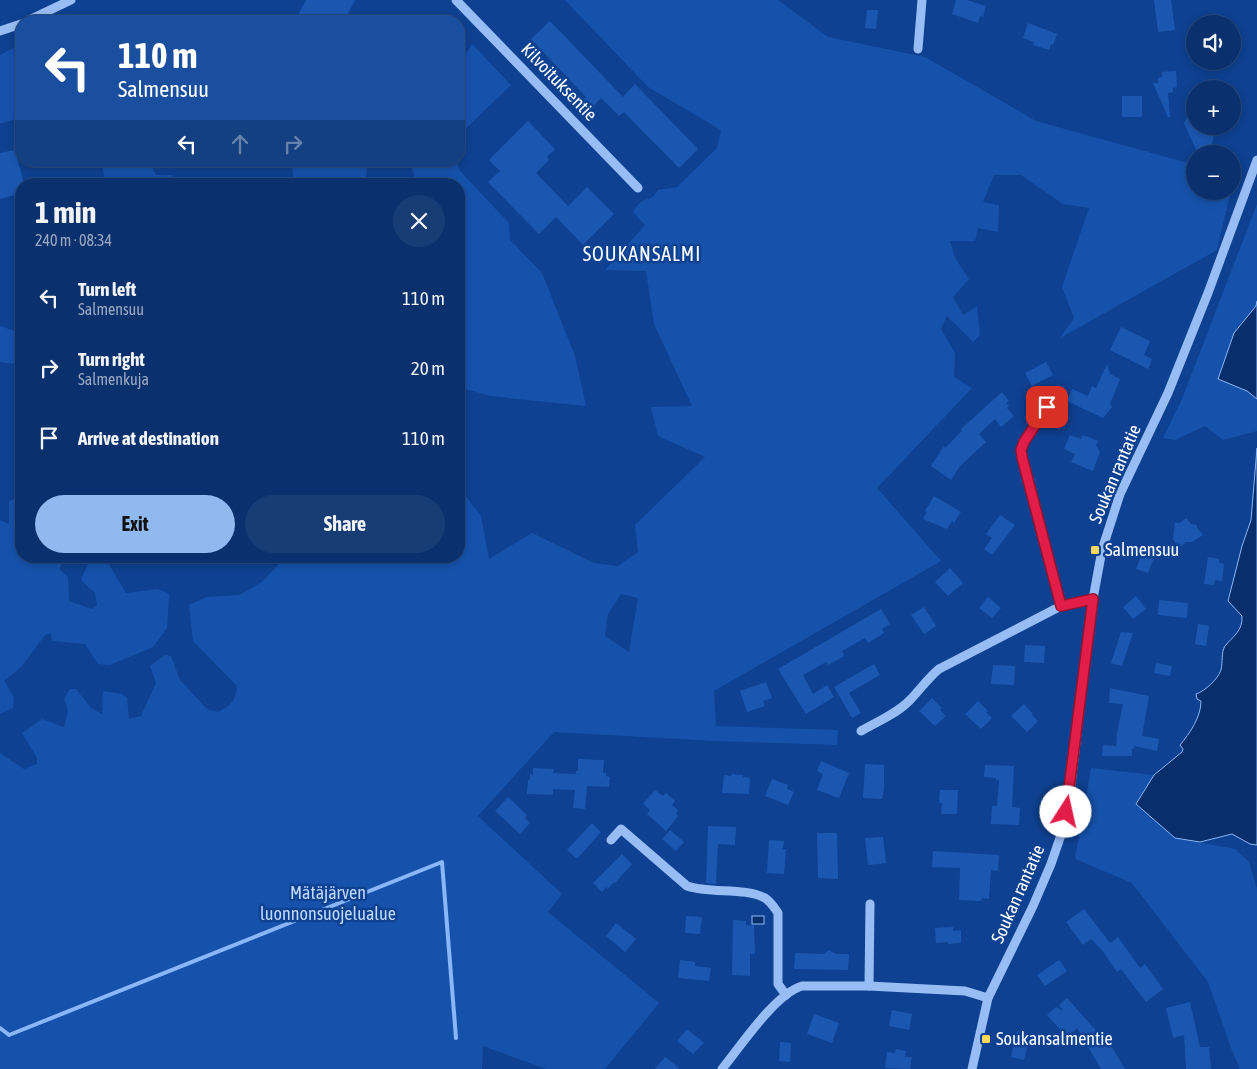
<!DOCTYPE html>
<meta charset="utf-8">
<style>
:root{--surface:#0a316d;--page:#183d75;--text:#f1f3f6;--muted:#99a9c2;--line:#2a4c80;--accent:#90b9f0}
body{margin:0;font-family:"Asap Condensed",sans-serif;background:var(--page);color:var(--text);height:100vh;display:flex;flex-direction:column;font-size:19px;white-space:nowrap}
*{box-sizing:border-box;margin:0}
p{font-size:16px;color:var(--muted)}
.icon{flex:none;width:28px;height:28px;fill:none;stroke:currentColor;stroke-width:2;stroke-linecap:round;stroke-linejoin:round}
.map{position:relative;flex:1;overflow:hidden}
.panel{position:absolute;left:15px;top:178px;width:450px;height:385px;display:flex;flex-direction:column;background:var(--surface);border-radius:20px;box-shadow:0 2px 8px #0003,0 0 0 1px var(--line)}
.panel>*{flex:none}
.top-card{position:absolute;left:15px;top:15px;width:450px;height:152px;border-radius:20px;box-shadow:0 2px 8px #0003,0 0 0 1px var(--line);background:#1a4fa0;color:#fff;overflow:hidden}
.buttons{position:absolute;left:1186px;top:15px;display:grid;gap:10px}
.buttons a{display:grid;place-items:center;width:55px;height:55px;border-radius:50%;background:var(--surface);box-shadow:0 2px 8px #0003,0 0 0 1px var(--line);font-size:25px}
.pin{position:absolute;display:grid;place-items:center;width:42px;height:42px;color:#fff;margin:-21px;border-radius:10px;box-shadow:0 2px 8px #0006}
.me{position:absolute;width:55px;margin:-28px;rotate:10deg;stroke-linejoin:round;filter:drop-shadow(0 0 4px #0008)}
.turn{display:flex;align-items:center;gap:18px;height:105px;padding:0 20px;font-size:22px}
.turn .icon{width:65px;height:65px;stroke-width:2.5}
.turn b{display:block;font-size:35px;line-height:42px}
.lanes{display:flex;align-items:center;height:48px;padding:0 20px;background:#0003;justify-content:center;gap:25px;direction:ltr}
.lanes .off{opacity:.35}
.round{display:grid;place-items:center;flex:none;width:52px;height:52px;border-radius:26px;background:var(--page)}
.head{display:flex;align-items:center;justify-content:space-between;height:85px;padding:0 20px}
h1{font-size:30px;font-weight:700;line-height:38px}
.button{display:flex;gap:10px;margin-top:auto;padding:10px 20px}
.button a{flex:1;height:58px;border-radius:30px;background:var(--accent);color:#111;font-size:20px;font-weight:700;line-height:58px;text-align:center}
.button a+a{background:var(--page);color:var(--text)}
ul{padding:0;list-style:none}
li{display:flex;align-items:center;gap:15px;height:70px;padding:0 20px}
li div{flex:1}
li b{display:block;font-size:19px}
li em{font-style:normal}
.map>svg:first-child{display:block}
</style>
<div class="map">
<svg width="1257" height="1069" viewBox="0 0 1257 1069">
<rect width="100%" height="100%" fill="#0e4191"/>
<!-- green -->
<g fill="#1652ac" fill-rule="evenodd">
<path d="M565 0H778L828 37 925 57 1036 121 1195 165V191H1231L1217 250 1060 338 1074 318 1062 287 1089 208 1063 204 1021 175H994L983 202 999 205 998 232 978 228 975 241H950L955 258 969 279 953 297 963 315 977 306 980 335 973 342 947 316 941 329 955 353 954 377 972 388 877 488 941 561 714 691 716 726 838 730 837 745 715 741 554 732 478 816 562 894 548 912 659 1003 605 1069H546L483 1046 482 1069H0V753L24 769 37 764V758L22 733 42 719 64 727 68 710 64 699 70 689H76L91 708 102 714 103 691 122 694 127 698 129 719 141 716 156 683 150 666 165 655 171 656 180 680 207 709 218 712C231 706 236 700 237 686L193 641 189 605 207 597 239 595 262 582 278 565 270 556H459V487L481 516 489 559 532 533 594 563 618 566 638 552 635 525 705 457 658 436 651 407 692 406 654 324 646 271 605 270 645 225 633 212C635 209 638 204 641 202 649 197 652 201 658 190L677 187 717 148 721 130 648 87ZM621 594 638 598 629 652 605 636 608 614Z"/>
<path d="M21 44V117L0 124V55Z"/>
<path d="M472 44 511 85 459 135V64Z"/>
<path d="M102 161H149L156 175H172L176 184H105Z"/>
<path d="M276 161H376L368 162 365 184H294L292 165H278Z"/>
<path d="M410 161H457L459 170 509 223 510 240 542 273 575 356 586 406 490 396 459 387V184H417Z"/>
<path d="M1257 204V431L1223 440 1205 426 1175 440 1163 438 1182 399Z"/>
<path d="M0 326 21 333V365L0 362Z"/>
<path d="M21 496V556H64L65 559 59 569 68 577 69 601 92 609 97 605 95 593 81 580 91 557 104 556 126 593 158 589 169 594 167 628 153 647 110 665 98 664 85 644 52 641 51 633 45 635 22 666 4 681 14 697 13 708 0 714V520L9 524V501Z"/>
<path d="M1091 768 1154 775 1136 804 1175 838 1235 849 1249 862 1257 889V1069H1240L1231 1048 1208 982 1132 883 1075 859Z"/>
</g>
<!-- water -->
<g fill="#082e6c" stroke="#8ab7f8">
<path d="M1257 301V399L1247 391 1218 379 1234 333 1256 306Z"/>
<path d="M1257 448V845L1250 844 1232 834 1200 842 1175 838 1136 804 1154 775 1182 752 1183 749 1180 745C1190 733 1201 717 1201 701L1197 699 1196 694C1205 691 1218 679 1221 670 1223 662 1221 652 1225 646 1233 636 1243 631 1242 616L1228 601 1242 546 1251 520Z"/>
<rect x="752" y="916" width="12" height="8"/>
</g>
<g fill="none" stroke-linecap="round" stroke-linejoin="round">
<!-- stream -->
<path stroke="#8ab7f8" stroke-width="4" d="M0 1028 9 1035 442 862 456 1038"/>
</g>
<!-- building -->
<g fill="#1b57b1">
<path d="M306 0H355L344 21H295Z"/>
<path d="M956 0H967L986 6 983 17 980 16 978 23 952 14Z"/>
<path d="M1154 0H1171L1175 30 1158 32Z"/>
<path d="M867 10H878L876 29 865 28Z"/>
<path d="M550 21 623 97 635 84 698 149 679 168 624 112 619 116 601 98 589 110 581 102 586 97 531 39Z"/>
<path d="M1028 23 1057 34 1053 45 1051 44 1049 50 1033 45 1034 42 1023 38Z"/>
<path d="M1176 71 1177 87 1173 88V92L1168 93 1170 117H1168L1153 83H1158V78L1162 77V72Z"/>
<rect x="1122" y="96" width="20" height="21"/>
<path d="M1195 117V126H1214L1213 140 1207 154H1198L1184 123 1187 118Z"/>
<path d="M528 121 555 149 547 157 549 160 536 173 568 206 587 187 614 214 583 245 556 217 539 234 488 182 500 171 489 160Z"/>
<path d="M15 150 24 184H21V193L0 199V153Z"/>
<path d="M1121 327 1150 341 1144 355 1152 359 1148 369 1110 350Z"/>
<path d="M1046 362 1053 375 1032 386 1025 373Z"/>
<path d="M1107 364 1110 374 1120 379 1110 404 1112 407 1103 418 1067 401 1072 389 1088 396 1092 386 1096 388Z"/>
<path d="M1002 392 1009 401 1006 403 1009 406 1007 408 1014 416 1001 427 995 419 979 434 986 442 960 466 951 480 931 466 944 446 945 448 962 431 961 429Z"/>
<path d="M1070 435 1081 439 1083 435 1098 441 1096 445 1100 452 1093 471 1071 462 1075 454 1064 449Z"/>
<path d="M934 496 961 512 954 523 952 521 947 529 923 519 927 512 925 511Z"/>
<path d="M1000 515 1015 525 992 555 984 549 992 538 986 534Z"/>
<path d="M1186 518 1191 524 1197 525V528L1203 535 1192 542H1186L1179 548 1173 539 1175 522 1180 523Z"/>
<path d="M1145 546 1157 550 1148 573 1136 569Z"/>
<path d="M1208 557 1219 559V563L1224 564 1222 581 1215 580 1214 585 1204 584Z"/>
<path d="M950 568 963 583 948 596 935 582Z"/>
<path d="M1136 596 1146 609 1133 619 1123 607Z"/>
<path d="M988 597 1001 608 992 618 979 608Z"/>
<path d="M1159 600 1188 603 1187 618 1158 615Z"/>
<path d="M924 607 936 626 924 634 911 615Z"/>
<path d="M881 609 890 624 882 629 884 633 868 643 865 638 842 651 844 656 828 665 826 662 803 675 813 694 827 685 834 697 806 714 778 669Z"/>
<path d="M1198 624 1209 626 1206 646 1195 644Z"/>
<path d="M1121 632 1133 633 1122 666 1111 663Z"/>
<path d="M1025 645 1045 646 1044 663 1024 662Z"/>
<path d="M1156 663 1172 666 1170 676 1154 673Z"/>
<path d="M874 664 880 675 849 693 861 713 852 718 834 687Z"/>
<path d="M993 665 1015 666 1014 685 991 684Z"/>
<path d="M766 682 772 698 763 701 765 706 747 712 740 691Z"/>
<path d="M1110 688 1149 696 1142 736 1159 739 1157 751 1134 746V749H1132V756H1102L1103 745 1116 746V748L1117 733 1123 704 1109 703Z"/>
<path d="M932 698 942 708 940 710 946 716 935 726 919 711Z"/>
<path d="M978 701 988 711 986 712 992 718 981 729 965 714Z"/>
<path d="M1024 704 1033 714 1032 715 1038 721 1027 732 1011 716Z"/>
<path d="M578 759 604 760 603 773H606V776L610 777 609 787 587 786 585 809 573 808 575 790 553 789V795L527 794 528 780H530V774L533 775V768L554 769 553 773 576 774V771H578Z"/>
<path d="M821 761 849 773 839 798 817 790 823 774 817 771Z"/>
<path d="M865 764 884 765V788L882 799 863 798Z"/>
<path d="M985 765 1014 766 1012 807 1020 808 1019 825 991 824 992 806H997L999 780H996V778L984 777Z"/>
<path d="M732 774 743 775V777L750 778 749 794 722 793 724 775 731 776Z"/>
<path d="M772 779 788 785 787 789 794 792 788 805 765 796Z"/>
<path d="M655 790 663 796 666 793 675 801 672 805 678 810 676 813 678 816 666 831 647 814 650 810 643 804Z"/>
<path d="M940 790H958L957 814H941L942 803H939Z"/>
<path d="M508 797 527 815 525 818 530 823 520 834 495 811Z"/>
<path d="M592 823 601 832 577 859 567 850Z"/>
<path d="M708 826 736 827 735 845 718 844 716 884 706 883Z"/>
<path d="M670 830 684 842 676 851 662 839Z"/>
<path d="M817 833H837L838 879 818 878Z"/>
<path d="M883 837 886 863 868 865 865 838Z"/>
<path d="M769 840 784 841 783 849H786L784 874 767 873Z"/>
<path d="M933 851 999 855 998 871 991 870 989 899 982 898 981 901 959 900 960 868 932 867Z"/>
<path d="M622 854 632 864 615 883 614 882 608 889 606 887 602 892 593 883Z"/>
<path d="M1084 909 1110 943 1118 937 1140 968 1145 964 1163 989 1146 1002 1121 969 1117 972 1102 950 1091 939 1083 945 1066 922Z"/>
<path d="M686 916 702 917 700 934 685 933Z"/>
<path d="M733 920 746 921V925H754L755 954H750V976L732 975Z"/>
<path d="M616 923 636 939 625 952 606 936Z"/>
<path d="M953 927V931L961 930V943L948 944V942L936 943 935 928Z"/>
<path d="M829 950 836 954H849L848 970 794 969 795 953 824 954Z"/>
<path d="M680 960 695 962V966L711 968 709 981 678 978Z"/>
<path d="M1059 960 1067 971 1045 986 1037 975Z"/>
<path d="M1067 998 1098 1033 1102 1031 1125 1069H1101L1077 1028 1067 1037 1047 1015 1056 1007 1063 1011 1059 1005Z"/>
<path d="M1190 1002 1200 1047H1209L1211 1069H1186L1184 1035 1173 1038 1166 1008Z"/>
<path d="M892 1010 912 1014 909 1030 889 1026Z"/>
<path d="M814 1014 839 1023 832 1043 807 1034Z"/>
<path d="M687 1029 704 1043 693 1054 677 1041Z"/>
<path d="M1017 1031 1030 1034 1024 1060 1011 1057Z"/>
<path d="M780 1042 791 1043 790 1062 779 1061Z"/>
<path d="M896 1049 906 1051 905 1057H912L910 1069 885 1068 887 1052 895 1053Z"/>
<path d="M665 1057 680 1069H655Z"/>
</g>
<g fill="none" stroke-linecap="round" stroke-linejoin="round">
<!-- minor -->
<g stroke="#98bdf4" stroke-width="9">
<path d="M456 0 638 188"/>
<path d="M27 21 71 0"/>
<path d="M0 31 21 24"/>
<path d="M918 49 922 0"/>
<path d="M1047 407 1024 442 1021 450 1061 606"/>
<path d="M861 731C877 722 896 714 909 701 919 691 928 678 939 669L1061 606 1093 599"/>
<path d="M611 840 621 829 687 886C710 894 745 887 765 898 771 902 774 907 778 913V984L786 995"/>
<path d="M869 986 870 904"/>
<path d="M722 1069C740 1047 775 994 802 986H869L965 991 988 998"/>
<path d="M972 1069 988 998 1033 906 1051 864 1062 832 1069 801 1093 599 1102 550 1120 494 1168 393 1208 293 1257 160"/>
</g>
</g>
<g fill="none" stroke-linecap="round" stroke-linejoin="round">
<defs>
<path id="route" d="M1047 407 1024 442 1021 450 1022 457 1061 606 1093 599 1066 812"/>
</defs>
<!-- route casing -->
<use href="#route" stroke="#92132f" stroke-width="12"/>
<!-- route -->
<use href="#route" stroke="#e11d48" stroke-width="9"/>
</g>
<!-- markers -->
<g fill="#ffd85b" stroke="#0e4191" stroke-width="2">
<rect x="1090" y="545" width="10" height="10" rx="2.5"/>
<rect x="981" y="1034" width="10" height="10" rx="2.5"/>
</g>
<g text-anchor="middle" stroke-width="5" stroke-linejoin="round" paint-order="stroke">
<!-- street labels -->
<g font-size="18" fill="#fff" stroke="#0e4191">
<text transform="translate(559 82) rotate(46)" y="6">Kilvoituksentie</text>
<text transform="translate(1115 474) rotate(-67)" y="6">Soukan rantatie</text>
<text transform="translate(1018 894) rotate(-66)" y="6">Soukan rantatie</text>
</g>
<!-- poi labels -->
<g font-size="18" fill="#fff" stroke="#0e4191" text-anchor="start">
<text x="1105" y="556">Salmensuu</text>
<text x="996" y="1045">Soukansalmentie</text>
</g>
<!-- park labels -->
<g font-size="18" fill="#c0d9fe" stroke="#0e4191">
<text x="328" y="899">Mätäjärven<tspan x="328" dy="21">luonnonsuojelualue</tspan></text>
</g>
<!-- quarter labels -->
<g font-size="20" letter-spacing="1" fill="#fff" stroke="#0e4191">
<text x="642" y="261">SOUKANSALMI</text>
</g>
</g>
</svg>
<div class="buttons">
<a><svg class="icon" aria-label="sound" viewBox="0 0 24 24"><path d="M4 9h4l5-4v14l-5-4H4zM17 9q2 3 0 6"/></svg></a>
<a>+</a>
<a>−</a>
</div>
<div class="pin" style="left:1047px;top:407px;background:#d93025"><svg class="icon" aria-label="arrive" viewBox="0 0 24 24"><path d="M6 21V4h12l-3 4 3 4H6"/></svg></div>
<svg class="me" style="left:1066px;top:812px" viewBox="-20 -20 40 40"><circle r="19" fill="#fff"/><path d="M0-13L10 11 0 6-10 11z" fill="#e11d48"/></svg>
<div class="top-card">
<div class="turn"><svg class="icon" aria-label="left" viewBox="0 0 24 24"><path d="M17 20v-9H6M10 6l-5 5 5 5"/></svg><div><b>110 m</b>Salmensuu</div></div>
<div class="lanes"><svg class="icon" aria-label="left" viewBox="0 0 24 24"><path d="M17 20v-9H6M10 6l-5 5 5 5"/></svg><svg class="icon off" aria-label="ahead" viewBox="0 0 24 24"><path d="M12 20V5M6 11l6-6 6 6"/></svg><svg class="icon off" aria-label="right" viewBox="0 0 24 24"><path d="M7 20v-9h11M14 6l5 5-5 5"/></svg></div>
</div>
<section class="panel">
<div class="head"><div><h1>1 min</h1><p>240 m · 08:34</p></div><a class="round"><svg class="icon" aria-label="close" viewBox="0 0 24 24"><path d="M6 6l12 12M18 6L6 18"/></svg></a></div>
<ul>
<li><svg class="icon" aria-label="left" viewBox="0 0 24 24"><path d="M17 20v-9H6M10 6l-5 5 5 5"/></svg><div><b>Turn left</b><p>Salmensuu</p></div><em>110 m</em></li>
<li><svg class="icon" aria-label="right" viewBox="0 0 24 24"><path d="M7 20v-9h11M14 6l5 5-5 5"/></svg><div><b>Turn right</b><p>Salmenkuja</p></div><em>20 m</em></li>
<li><svg class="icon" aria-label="arrive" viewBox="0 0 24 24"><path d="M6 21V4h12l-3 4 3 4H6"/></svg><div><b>Arrive at destination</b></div><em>110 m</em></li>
</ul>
<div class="button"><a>Exit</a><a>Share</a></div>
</section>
</div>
